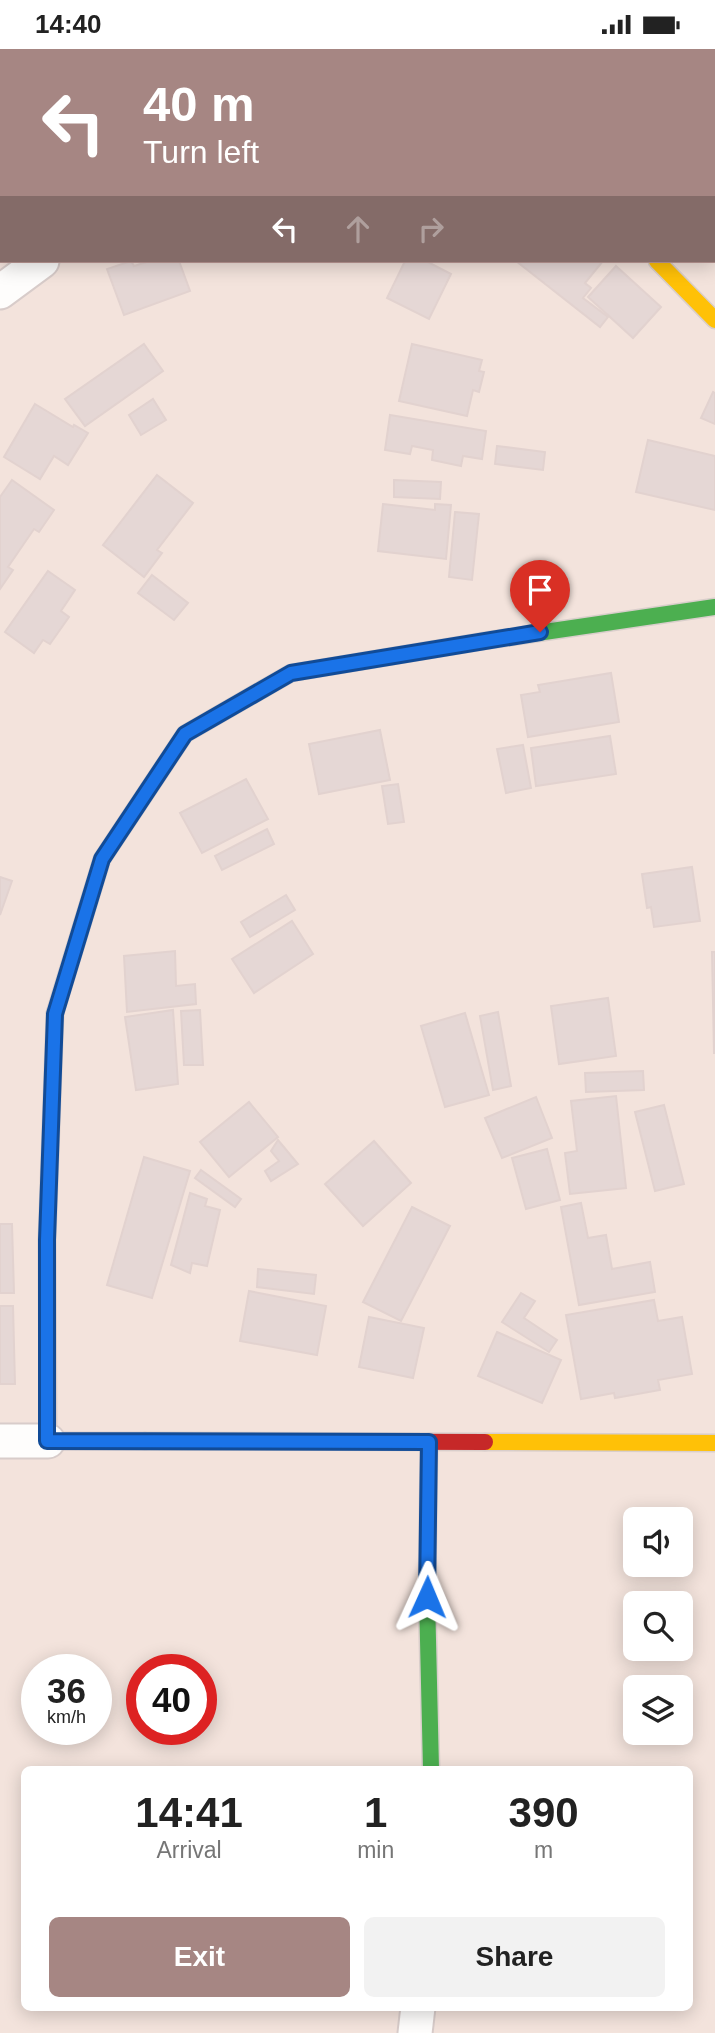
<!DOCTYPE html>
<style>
:root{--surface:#fff;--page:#f2f2f2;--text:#222;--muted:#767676;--accent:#a68683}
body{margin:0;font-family:Helvetica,sans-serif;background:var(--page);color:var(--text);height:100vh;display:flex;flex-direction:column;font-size:26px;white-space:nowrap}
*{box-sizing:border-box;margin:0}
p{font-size:23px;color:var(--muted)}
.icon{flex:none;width:38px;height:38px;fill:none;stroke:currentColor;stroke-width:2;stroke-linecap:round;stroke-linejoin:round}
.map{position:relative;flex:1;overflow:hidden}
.sheet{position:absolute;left:21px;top:1717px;width:672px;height:245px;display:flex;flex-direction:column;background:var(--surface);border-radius:10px;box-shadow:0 4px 18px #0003}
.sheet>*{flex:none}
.banner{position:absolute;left:0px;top:0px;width:716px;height:214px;box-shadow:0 4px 18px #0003;background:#a68683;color:#fff;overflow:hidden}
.controls{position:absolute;left:623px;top:1458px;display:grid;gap:14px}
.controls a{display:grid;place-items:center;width:70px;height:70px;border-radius:10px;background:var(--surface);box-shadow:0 4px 18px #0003;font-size:35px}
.speed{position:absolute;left:21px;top:1605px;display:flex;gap:14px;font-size:35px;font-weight:700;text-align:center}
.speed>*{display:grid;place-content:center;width:91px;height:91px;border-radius:50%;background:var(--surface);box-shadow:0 4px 18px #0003;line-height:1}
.speed small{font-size:18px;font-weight:400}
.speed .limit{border:10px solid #d22;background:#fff;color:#111}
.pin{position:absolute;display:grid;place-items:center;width:60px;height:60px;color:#fff;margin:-72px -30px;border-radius:50% 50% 50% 0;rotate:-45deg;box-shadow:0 0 7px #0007}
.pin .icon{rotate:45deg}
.me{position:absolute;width:77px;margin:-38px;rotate:1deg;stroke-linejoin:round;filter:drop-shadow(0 0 5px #0008)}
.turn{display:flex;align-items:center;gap:24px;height:147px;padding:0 28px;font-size:32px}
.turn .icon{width:91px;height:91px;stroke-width:2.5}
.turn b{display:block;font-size:49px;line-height:60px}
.lanes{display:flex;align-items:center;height:66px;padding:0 28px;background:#0003;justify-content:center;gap:35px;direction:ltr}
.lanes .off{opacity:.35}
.eta{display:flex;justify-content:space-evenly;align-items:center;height:119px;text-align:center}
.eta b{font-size:42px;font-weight:800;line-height:49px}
.cta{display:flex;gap:14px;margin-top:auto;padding:14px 28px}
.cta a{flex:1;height:80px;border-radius:10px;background:var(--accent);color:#fff;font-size:28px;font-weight:800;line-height:80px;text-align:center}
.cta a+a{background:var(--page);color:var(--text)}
.status{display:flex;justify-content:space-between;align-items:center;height:49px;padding:0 35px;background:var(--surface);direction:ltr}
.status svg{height:19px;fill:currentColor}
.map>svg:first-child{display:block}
</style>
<div class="status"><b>14:40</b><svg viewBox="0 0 49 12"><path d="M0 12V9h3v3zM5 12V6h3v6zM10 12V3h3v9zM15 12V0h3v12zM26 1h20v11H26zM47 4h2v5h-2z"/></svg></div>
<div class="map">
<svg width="715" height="1984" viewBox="0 0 715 1984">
<rect width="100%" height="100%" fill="#f8f1ee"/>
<!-- residential -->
<path fill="#f3e3dc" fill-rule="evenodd" d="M48 0H715V1984H0V23H2V212H714V2H44ZM635 1470H681V1516H635ZM635 1554H681V1600H635ZM37 1620H96V1680H37ZM142 1620H201V1680H142ZM635 1638H681V1684H635ZM24 1720H690V1958H24Z"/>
<!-- building -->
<g fill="#e5d7d5" stroke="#e2d2cf" stroke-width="2">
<path d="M131 212 134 217 150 212H179L190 242 124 266 107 220Z"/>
<path d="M405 212H426L451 225 429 270 387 249Z"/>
<path d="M516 212H603L585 234 591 239 583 249 608 268 600 278Z"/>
<path d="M616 217 661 258 633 289 588 248Z"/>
<path d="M144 295 163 322 85 377 65 350Z"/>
<path d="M412 295 482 311 479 322 484 323 479 343 473 341 467 367 399 352Z"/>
<path d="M713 343 715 344V375L701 369Z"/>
<path d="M153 350 166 371 141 386 129 366Z"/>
<path d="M35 355 73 378 74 376 88 384 68 416 54 407 40 430 4 408Z"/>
<path d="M390 366 486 382 482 410 463 407 461 417 432 411 433 401 412 397 410 405 385 401Z"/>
<path d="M648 391 715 407V461L636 443Z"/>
<path d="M497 397 545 403 543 421 495 415Z"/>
<path d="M157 426 193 454 157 501 162 504 144 528 103 496Z"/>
<path d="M12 431 54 461 39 483 34 480 8 518 13 521 0 540V448Z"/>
<path d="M394 431 441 433 440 450 394 448Z"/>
<path d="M383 455 435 461V455L451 456 446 510 378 502Z"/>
<path d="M455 463 479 465 472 531 449 528Z"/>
<path d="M48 522 75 541 61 562 69 568 50 595 43 591 34 604 5 583Z"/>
<path d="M152 526 188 554 174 571 138 544Z"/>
<path d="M611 624 619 673 528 688 521 646 540 643 538 636Z"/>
<path d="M380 681 390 731 319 745 309 695Z"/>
<path d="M610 687 616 725 536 737 531 699Z"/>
<path d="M523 696 531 739 506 744 497 700Z"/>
<path d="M246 730 268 770 202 804 180 764Z"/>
<path d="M398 735 404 773 388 775 382 737Z"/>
<path d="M267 780 274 795 222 821 215 807Z"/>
<path d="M692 818 700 872 654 878 651 858 647 859 642 825Z"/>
<path d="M0 828 12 832 0 866Z"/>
<path d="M286 846 295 861 250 888 241 873Z"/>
<path d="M292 872 313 905 254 944 232 910Z"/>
<path d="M175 902 176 937 195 935 196 955 127 963 124 907Z"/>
<path d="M712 903H715V1004H714Z"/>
<path d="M608 949 616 1007 559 1015 551 957Z"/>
<path d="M173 961 178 1035 136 1041 125 968Z"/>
<path d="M200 961 203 1016H184L181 962Z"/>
<path d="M498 963 511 1037 493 1041 480 967Z"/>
<path d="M465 964 489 1046 445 1058 421 977Z"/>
<path d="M643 1022 644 1041 586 1043 585 1024Z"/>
<path d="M616 1047 626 1139 570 1145 565 1104 577 1102 571 1052Z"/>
<path d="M536 1048 552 1089 502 1109 485 1069Z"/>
<path d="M249 1053 278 1088 229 1128 200 1093Z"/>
<path d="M664 1056 684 1135 655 1142 635 1063Z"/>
<path d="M278 1091 298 1115 271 1132 265 1122 279 1112 271 1102Z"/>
<path d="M374 1092 411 1134 363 1177 325 1135Z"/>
<path d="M547 1100 560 1151 526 1160 512 1109Z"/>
<path d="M144 1108 190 1122 152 1249 107 1236Z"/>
<path d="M201 1121 241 1150 235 1158 195 1129Z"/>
<path d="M190 1144 207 1150 205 1157 220 1161 207 1217 192 1214 190 1224 171 1216Z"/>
<path d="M581 1154 588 1189 606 1186 612 1220 650 1213 655 1243 579 1256 561 1158Z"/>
<path d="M412 1158 450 1177 401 1272 363 1253Z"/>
<path d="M0 1175H12L14 1244H0Z"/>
<path d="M258 1220 316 1226 314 1245 257 1238Z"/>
<path d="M249 1242 326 1257 317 1306 240 1292Z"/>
<path d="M521 1244 535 1252 524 1269 557 1291 549 1303 502 1273Z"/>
<path d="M654 1251 658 1272 682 1268 692 1325 658 1331 660 1341 615 1349 614 1344 581 1350 566 1266Z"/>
<path d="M0 1257H13L15 1335H0Z"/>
<path d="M369 1268 424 1279 413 1329 359 1318Z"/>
<path d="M497 1283 561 1311 542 1354 478 1327Z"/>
</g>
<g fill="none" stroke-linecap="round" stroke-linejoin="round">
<defs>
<g id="street">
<path d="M708 2 715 0"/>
<path d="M0 243 42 212"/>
<path d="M0 1392H48"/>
<path d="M415 1984 418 1958"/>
</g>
<g id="fast">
<path d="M450 0 452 2"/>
<path d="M263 640 291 624 490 591 715 558"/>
<path d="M55 964 47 1191 48 1392H145"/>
<path d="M429 1393 427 1548 431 1720"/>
</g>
<g id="slow">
<path d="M657 212 715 271"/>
<path d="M55 964 102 810 185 685 263 640"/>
<path d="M485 1393 715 1394"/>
</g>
<path id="jam" d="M145 1392 485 1393"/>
</defs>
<!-- street casing -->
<use href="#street" stroke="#d8ccca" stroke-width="37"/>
<!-- fast casing -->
<use href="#fast" stroke="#d9cecb" stroke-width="19"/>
<!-- slow casing -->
<use href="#slow" stroke="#d9cecb" stroke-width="19"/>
<!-- jam casing -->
<use href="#jam" stroke="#d9cecb" stroke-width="19"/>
<!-- street -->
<use href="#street" stroke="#fefdfc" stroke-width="33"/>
<!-- fast -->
<use href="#fast" stroke="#4caf50" stroke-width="16"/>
<!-- slow -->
<use href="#slow" stroke="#ffc107" stroke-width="16"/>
<!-- jam -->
<use href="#jam" stroke="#c62828" stroke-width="16"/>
</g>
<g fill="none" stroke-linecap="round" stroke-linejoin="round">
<defs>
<path id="route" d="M427 1548 429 1393 47 1392V1191L55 965 102 810 185 685 291 624 540 583"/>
</defs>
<!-- route casing -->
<use href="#route" stroke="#114b97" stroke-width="18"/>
<!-- route -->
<use href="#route" stroke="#1a73e8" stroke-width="12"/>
</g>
</svg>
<div class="controls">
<a><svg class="icon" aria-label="sound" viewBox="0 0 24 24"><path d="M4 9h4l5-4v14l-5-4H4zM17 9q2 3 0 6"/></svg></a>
<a><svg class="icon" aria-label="search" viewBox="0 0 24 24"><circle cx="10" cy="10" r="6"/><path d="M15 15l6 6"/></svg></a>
<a><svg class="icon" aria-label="layers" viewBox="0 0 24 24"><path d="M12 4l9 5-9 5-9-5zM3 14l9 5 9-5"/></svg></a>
</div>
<div class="speed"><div>36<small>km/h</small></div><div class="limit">40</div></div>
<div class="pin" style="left:540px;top:583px;background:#d93025"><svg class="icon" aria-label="arrive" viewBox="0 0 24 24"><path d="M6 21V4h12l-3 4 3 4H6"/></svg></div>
<svg class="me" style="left:427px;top:1548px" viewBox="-20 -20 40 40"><path d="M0-17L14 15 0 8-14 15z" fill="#1a73e8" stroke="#fff" stroke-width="4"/></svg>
<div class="banner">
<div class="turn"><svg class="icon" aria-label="left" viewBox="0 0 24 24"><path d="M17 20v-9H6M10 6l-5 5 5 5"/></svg><div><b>40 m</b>Turn left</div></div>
<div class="lanes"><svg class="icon" aria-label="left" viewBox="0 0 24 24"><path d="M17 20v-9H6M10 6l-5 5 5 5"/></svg><svg class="icon off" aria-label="ahead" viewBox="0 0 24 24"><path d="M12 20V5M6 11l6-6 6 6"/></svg><svg class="icon off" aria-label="right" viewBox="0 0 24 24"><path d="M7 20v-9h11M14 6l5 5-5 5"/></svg></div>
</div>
<section class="sheet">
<div class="eta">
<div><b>14:41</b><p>Arrival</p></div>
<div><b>1</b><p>min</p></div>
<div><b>390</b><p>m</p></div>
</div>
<div class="cta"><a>Exit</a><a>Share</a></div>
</section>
</div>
